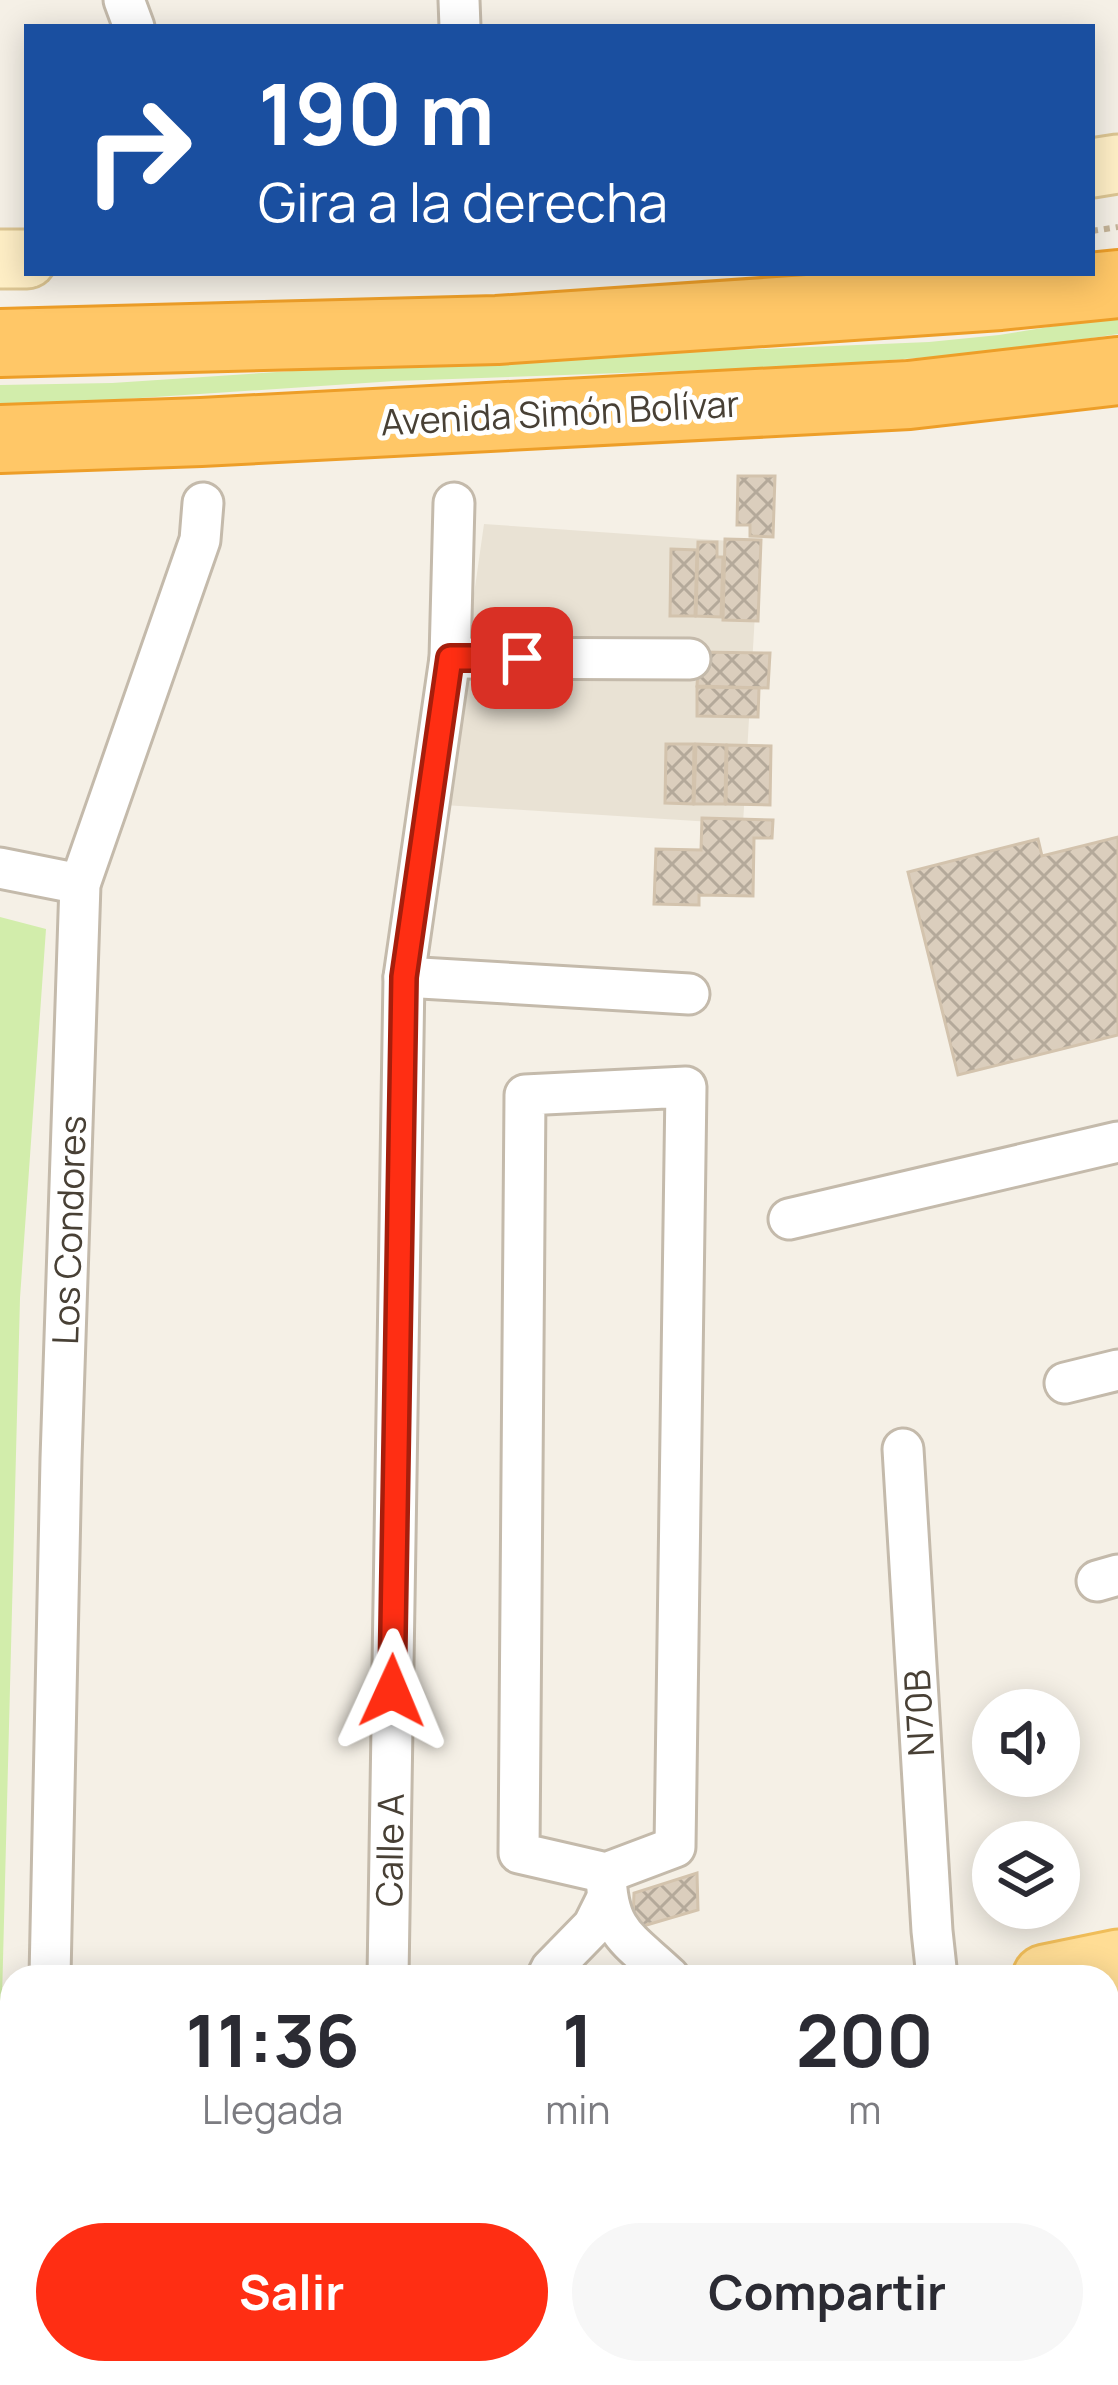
<!DOCTYPE html>
<html lang="es">
<meta charset="utf-8">
<style>
:root{--surface:#fff;--page:#f7f7f7;--text:#2b2b33;--muted:#7c7c81;--accent:#ff2e13}
body{margin:0;font-family:Manrope,sans-serif;background:var(--page);color:var(--text);height:100vh;display:flex;flex-direction:column;font-size:45px;white-space:nowrap}
*{box-sizing:border-box;margin:0}
p{font-size:39px;color:var(--muted)}
.icon{flex:none;width:66px;height:66px;fill:none;stroke:currentColor;stroke-width:2;stroke-linecap:round;stroke-linejoin:round}
.map{position:relative;flex:1;overflow:hidden}
.side{position:absolute;left:0px;top:1965px;width:1119px;height:420px;display:flex;flex-direction:column;background:var(--surface);border-radius:36px 36px 0 0;box-shadow:0 6px 30px #0003}
.side>*{flex:none}
.hud{position:absolute;left:24px;top:24px;width:1071px;height:252px;border-radius:0px;box-shadow:0 6px 30px #0003;background:#1a4fa0;color:#fff;overflow:hidden}
.controls{position:absolute;left:972px;top:1689px;display:grid;gap:24px}
.controls a{display:grid;place-items:center;width:108px;height:108px;border-radius:50%;background:var(--surface);box-shadow:0 6px 30px #0003;font-size:60px}
.pin{position:absolute;display:grid;place-items:center;width:102px;height:102px;color:#fff;margin:-51px;border-radius:24px;box-shadow:0 6px 18px #0006}
.me{position:absolute;width:132px;margin:-66px;rotate:1deg;stroke-linejoin:round;filter:drop-shadow(0 0 9px #0008)}
.turn{display:flex;align-items:center;gap:42px;height:252px;padding:0 36px;font-size:54px}
.turn .icon{width:156px;height:156px;stroke-width:2.5}
.turn b{display:block;font-size:84px;line-height:102px}
.eta{display:flex;justify-content:space-evenly;align-items:center;height:204px;text-align:center}
.eta b{font-size:72px;font-weight:700;line-height:84px}
.action{display:flex;gap:24px;margin-top:auto;padding:24px 36px}
.action a{flex:1;height:138px;border-radius:72px;background:var(--accent);color:#fff;font-size:48px;font-weight:700;line-height:138px;text-align:center}
.action a+a{background:var(--page);color:var(--text)}
.map>svg:first-child{display:block}
</style>
<div class="map">
<svg width="1118" height="2385" viewBox="0 0 1118 2385">
<defs>
<pattern id="building-cross-hatch" width="8" height="8" patternUnits="userSpaceOnUse" patternTransform="scale(3)"><rect width="8" height="8" fill="#dbcebd"/><path d="M0 0l8 8M0 8l8-8" fill="none" stroke="#b4a99a"/></pattern>
</defs>
<rect width="100%" height="100%" fill="#f5f0e6"/>
<!-- residential -->
<path fill="#e9e2d4" d="M484 524 759 543 743 824 444 805Z"/>
<!-- grass -->
<g fill="#d2edab">
<path d="M1118 316V334L1000 352 793 367 395 381 110 400 0 405V385L112 383 398 364 929 342 999 335Z"/>
<path d="M0 917 46 929 20 1298 0 2077Z"/>
</g>
<!-- building -->
<g fill="url(#building-cross-hatch)" stroke="#d3c3ad" stroke-width="3">
<path d="M738 476H775L773 537 750 536V525H737Z"/>
<path d="M725 539 761 540 758 621 723 620Z"/>
<path d="M698 542H717V557H723L721 617 696 616Z"/>
<path d="M671 549 697 550 695 616H670Z"/>
<path d="M699 652 770 653 768 688 697 686Z"/>
<path d="M697 687 759 688 758 717 697 716Z"/>
<path d="M666 744H694L693 804 665 803Z"/>
<path d="M696 744 726 745 725 804H694Z"/>
<path d="M727 745 771 746 770 805 726 804Z"/>
<path d="M702 818 773 820 772 838H754L753 896 699 895V905L654 904 656 849 701 850Z"/>
<path d="M1118 837V1035L958 1075 908 872 1038 839 1042 856Z"/>
<path d="M697 1873 698 1910 643 1926 633 1919 634 1893Z"/>
<path d="M1107 2122 1118 2125V2148L1107 2144Z"/>
<path d="M1118 2223V2274L1107 2271V2252Z"/>
</g>
<g fill="none" stroke-linecap="round" stroke-linejoin="round">
<defs>
<g id="lane">
<path d="M1107 2098 1118 2092"/>
<path d="M603 2373 604 2385"/>
</g>
<g id="street">
<path d="M124 0 134 27"/>
<path d="M459 0 460 27"/>
<path d="M450 658 690 659"/>
<path d="M0 868 80 884"/>
<path d="M404 977 689 994"/>
<path d="M686 1087 675 1847 606 1873 519 1853 525 1095Z"/>
<path d="M789 1219 1118 1142"/>
<path d="M1065 1383 1118 1370"/>
<path d="M903 1449 932 1931 937 1977"/>
<path d="M1097 1581 1118 1575"/>
<path d="M606 1873C607 1933 629 1939 669 1977"/>
<path d="M50 1977 61 1459 80 884 200 540 203 503"/>
<path d="M388 1977 404 977 450 658 454 503"/>
<path d="M547 1977 551 1969 593 1926 607 1898"/>
<path d="M978 2385 981 2373"/>
</g>
<g id="secondary">
<path d="M1092 168 1118 164"/>
<path d="M0 259H27"/>
</g>
<g id="primary">
<path d="M1045 1977 1118 1962"/>
<path d="M1107 2027 1118 2024"/>
<path d="M0 2236 12 2233"/>
<path d="M0 2289 12 2286"/>
</g>
<g id="highway">
<path d="M0 343 497 330 1000 296 1118 284"/>
<path d="M0 439 201 432 909 395 1118 371"/>
</g>
</defs>
<!-- lane casing -->
<use href="#lane" stroke="#c4baab" stroke-width="27"/>
<!-- street casing -->
<use href="#street" stroke="#c4baab" stroke-width="45"/>
<!-- secondary casing -->
<use href="#secondary" stroke="#ddc693" stroke-width="63"/>
<!-- primary casing -->
<use href="#primary" stroke="#f0bd59" stroke-width="69"/>
<!-- highway casing -->
<use href="#highway" stroke="#ed9e28" stroke-width="72"/>
<!-- path -->
<path stroke="#c4b397" stroke-width="6" stroke-dasharray="6 6" stroke-linecap="butt" d="M1092 231 1118 227"/>
<!-- lane -->
<use href="#lane" stroke="#fff" stroke-width="21"/>
<!-- street -->
<use href="#street" stroke="#fff" stroke-width="39"/>
<!-- secondary -->
<use href="#secondary" stroke="#ffefc6" stroke-width="57"/>
<!-- primary -->
<use href="#primary" stroke="#ffdd95" stroke-width="63"/>
<!-- highway -->
<use href="#highway" stroke="#ffc767" stroke-width="66"/>
</g>
<g fill="none" stroke-linecap="round" stroke-linejoin="round">
<defs>
<path id="route" d="M392 1691 404 977 450 658H522"/>
</defs>
<!-- route casing -->
<use href="#route" stroke="#a61e0c" stroke-width="30"/>
<!-- route -->
<use href="#route" stroke="#ff2e13" stroke-width="21"/>
</g>
<g text-anchor="middle" stroke-width="10" stroke-linejoin="round" paint-order="stroke">
<!-- street labels -->
<g font-size="36" fill="#484035" stroke="#fff">
<text transform="translate(560 413) rotate(-3)" y="13">Avenida Simón Bolívar</text>
<text transform="translate(69 1230) rotate(-88)" y="13">Los Condores</text>
<text transform="translate(919 1713) rotate(-93)" y="13">N70B</text>
<text transform="translate(390 1850) rotate(-89)" y="13">Calle A</text>
</g>
</g>
</svg>
<div class="controls">
<a><svg class="icon" aria-label="sound" viewBox="0 0 24 24"><path d="M4 9h4l5-4v14l-5-4H4zM17 9q2 3 0 6"/></svg></a>
<a><svg class="icon" aria-label="layers" viewBox="0 0 24 24"><path d="M12 4l9 5-9 5-9-5zM3 14l9 5 9-5"/></svg></a>
</div>
<div class="pin" style="left:522px;top:658px;background:#d93025"><svg class="icon" aria-label="arrive" viewBox="0 0 24 24"><path d="M6 21V4h12l-3 4 3 4H6"/></svg></div>
<svg class="me" style="left:392px;top:1691px" viewBox="-20 -20 40 40"><path d="M0-17L14 15 0 8-14 15z" fill="#ff2e13" stroke="#fff" stroke-width="4"/></svg>
<div class="hud">
<div class="turn"><svg class="icon" aria-label="right" viewBox="0 0 24 24"><path d="M7 20v-9h11M14 6l5 5-5 5"/></svg><div><b>190 m</b>Gira a la derecha</div></div>
</div>
<section class="side">
<div class="eta">
<div><b>11:36</b><p>Llegada</p></div>
<div><b>1</b><p>min</p></div>
<div><b>200</b><p>m</p></div>
</div>
<div class="action"><a>Salir</a><a>Compartir</a></div>
</section>
</div>
